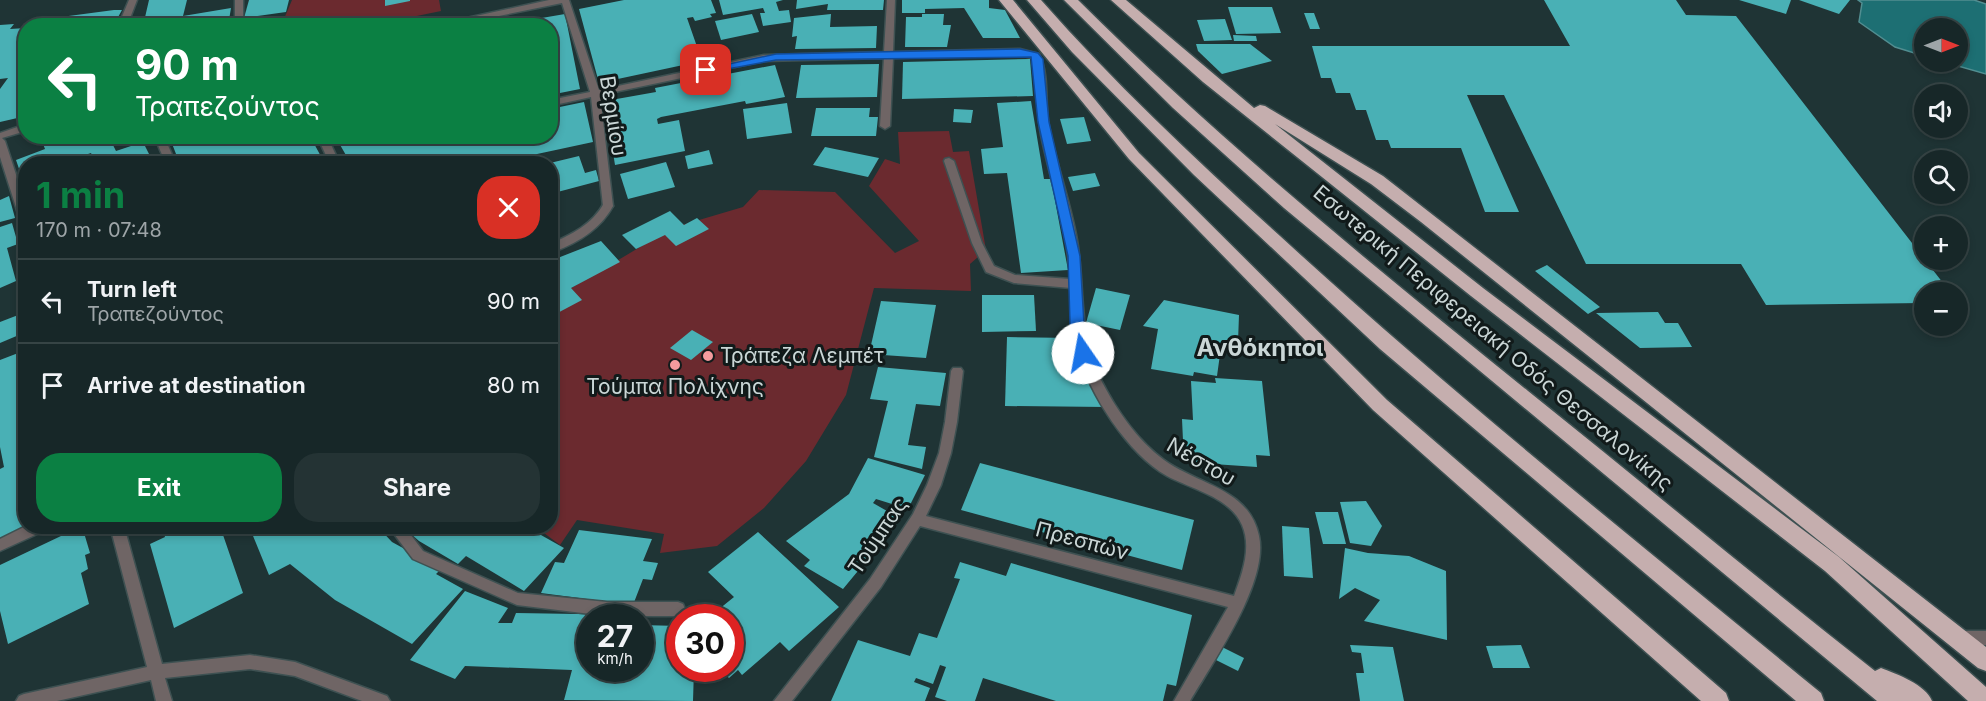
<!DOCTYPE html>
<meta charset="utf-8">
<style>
:root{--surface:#172728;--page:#243334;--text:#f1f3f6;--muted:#9ea5a8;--line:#364445;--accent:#0b8043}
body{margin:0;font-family:Inter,sans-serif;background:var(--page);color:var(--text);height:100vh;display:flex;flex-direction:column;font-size:22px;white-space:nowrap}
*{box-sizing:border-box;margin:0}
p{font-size:20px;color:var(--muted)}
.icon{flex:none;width:33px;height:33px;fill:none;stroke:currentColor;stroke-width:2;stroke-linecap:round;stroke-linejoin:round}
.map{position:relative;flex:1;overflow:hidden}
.panel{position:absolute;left:18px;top:156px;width:540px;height:378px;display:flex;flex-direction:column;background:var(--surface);border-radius:24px;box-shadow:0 3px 9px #0003,0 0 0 2px var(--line)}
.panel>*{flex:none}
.top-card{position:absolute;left:18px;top:18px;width:540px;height:126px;border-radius:24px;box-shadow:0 3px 9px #0003,0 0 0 2px var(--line);background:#0b8043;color:#fff;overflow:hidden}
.needle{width:39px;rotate:90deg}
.fabs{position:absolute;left:1914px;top:18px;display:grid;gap:12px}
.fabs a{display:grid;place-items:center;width:54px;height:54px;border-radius:50%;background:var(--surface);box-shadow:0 3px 9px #0003,0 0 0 2px var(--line);font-size:30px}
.speed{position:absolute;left:576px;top:604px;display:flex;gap:12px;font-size:30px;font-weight:700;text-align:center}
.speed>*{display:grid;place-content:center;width:78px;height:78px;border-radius:50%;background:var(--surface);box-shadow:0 3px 9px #0003,0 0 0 2px var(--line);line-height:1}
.speed small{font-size:15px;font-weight:400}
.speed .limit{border:9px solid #d22;background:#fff;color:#111}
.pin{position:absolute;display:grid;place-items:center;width:51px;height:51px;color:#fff;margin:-26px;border-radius:12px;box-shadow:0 3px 9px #0006}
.me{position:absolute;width:66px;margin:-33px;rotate:348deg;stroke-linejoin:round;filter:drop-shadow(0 0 4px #0008)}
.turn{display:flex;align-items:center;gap:21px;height:126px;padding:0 18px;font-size:27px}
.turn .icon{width:78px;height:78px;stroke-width:2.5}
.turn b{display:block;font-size:42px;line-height:51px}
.round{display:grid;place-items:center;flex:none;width:63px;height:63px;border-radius:24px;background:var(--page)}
.head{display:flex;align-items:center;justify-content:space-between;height:102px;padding:0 18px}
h1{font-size:36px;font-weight:700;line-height:45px;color:var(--accent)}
.button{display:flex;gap:12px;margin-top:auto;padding:12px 18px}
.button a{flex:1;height:69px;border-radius:24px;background:var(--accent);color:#fff;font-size:24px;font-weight:700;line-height:69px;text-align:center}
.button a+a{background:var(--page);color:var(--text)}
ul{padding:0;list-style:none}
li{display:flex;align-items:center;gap:18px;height:84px;padding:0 18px;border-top:2px solid var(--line)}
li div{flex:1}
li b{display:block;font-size:22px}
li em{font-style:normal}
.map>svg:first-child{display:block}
</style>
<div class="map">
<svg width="1986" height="701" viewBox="0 0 1986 701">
<rect width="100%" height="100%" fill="#1f3435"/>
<!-- green -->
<g fill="#6b2a2f">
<path d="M292 0H439L441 11 373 25 281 26Z"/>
<path d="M949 131 953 152 969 151 986 250 970 264 971 291 874 288 846 395 806 461 764 508 717 546 660 553 664 534 577 520 560 545 536 527 550 526 551 300 672 228 743 207 759 190 835 192 895 253 919 241 869 186 885 159 900 164 898 132Z"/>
</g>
<!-- water -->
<path fill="#1d6f73" stroke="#518e91" stroke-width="1.5" d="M1858 0H1974L1986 4V74L1944 62H1958V28H1924V56L1895 47 1859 22 1862 3Z"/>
<!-- building -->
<g fill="#49b0b5">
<path d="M149 0H187L183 16 231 8 228 26H143Z"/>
<path d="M249 0H289L286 12 244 18Z"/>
<path d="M385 0H410V1L385 6Z"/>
<path d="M624 0H711L716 13 710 14 712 17 695 21 693 17 687 18 702 61 599 83 579 9Z"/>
<path d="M719 0H783L776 2 779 11 789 10 791 22 763 26 760 13H765L763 8 723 15Z"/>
<path d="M797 0H884L883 10H827L828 4 796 9Z"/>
<path d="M902 0H989V8L1005 10 1020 38H983L964 8 925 9V13H902Z"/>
<path d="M1544 0H1676L1686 15 1736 16 1950 292H1924V303L1766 305 1741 264H1586L1504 95H1467L1519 212H1485L1461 148H1391L1388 140H1376L1366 110H1356L1350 93H1336L1331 78H1321L1312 46H1570Z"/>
<path d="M1739 0H1791L1786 14Z"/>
<path d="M1799 0H1850L1839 14Z"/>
<path d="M1228 7H1272L1281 33 1236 34Z"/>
<path d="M114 10H122L117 19 110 20 107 26H53L61 17Z"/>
<path d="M1304 13H1314L1320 29H1310Z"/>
<path d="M565 14 580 89 550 95V26L507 24Z"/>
<path d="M752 14 759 32 721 40 715 21Z"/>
<path d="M831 14 830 27 877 26 876 48 795 49 797 36 792 37 794 18Z"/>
<path d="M922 14H944L943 25H951L947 47H905L906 17H922Z"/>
<path d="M1225 19 1232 40 1204 41 1197 20Z"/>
<path d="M14 24 10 29 26 28V116L0 122V89L8 78 0 79V25Z"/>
<path d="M1233 35 1256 36 1257 41H1234Z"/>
<path d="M1196 44H1250L1272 61 1222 74 1198 51Z"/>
<path d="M1030 59 1033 96 902 99 903 62Z"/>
<path d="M879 64 877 97 796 98 801 65Z"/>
<path d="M775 65 785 97 746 104 745 101 661 117 657 119 658 124 679 120 685 151 615 165 610 134 622 131 621 126 615 127 611 100 656 92 655 88Z"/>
<path d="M1031 101 1044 179H1051L1068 270 1021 273 1007 173 984 174 981 149 1003 147 997 103Z"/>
<path d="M584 102 593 142 491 164H351L335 136H405L407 139 420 136H550V109Z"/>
<path d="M787 103 792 133 747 139 743 109Z"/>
<path d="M816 108H870L869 117H878L876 136H811Z"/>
<path d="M954 109 973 110 971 123 953 122Z"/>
<path d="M1084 117 1091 141 1067 144 1060 119Z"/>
<path d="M40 136H135L113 145 116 151 143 142 151 158 138 164H96L91 153 79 157 82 164H26L25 186 16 160 45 149Z"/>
<path d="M169 136H310L325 164H192L189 155 178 159Z"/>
<path d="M825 147 879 158 868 177 813 165Z"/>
<path d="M709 150 713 164 688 169 685 156Z"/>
<path d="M579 156 585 173 596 170 599 181 550 194V163Z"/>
<path d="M666 162 675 187 628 199 620 174Z"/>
<path d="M1095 173 1100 186 1073 191 1068 177Z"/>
<path d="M9 196 15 218 0 222V200Z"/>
<path d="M670 211 684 225 697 218 709 229 676 246 665 235 636 249 622 235Z"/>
<path d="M12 223 18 244 7 248 16 281 0 288V227Z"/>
<path d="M601 241 620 262 571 288 582 300 550 317V261Z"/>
<path d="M1547 265 1600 307 1588 314 1535 271Z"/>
<path d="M1096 288 1130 295 1120 330 1086 323Z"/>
<path d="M982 295H1034L1036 331 982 332Z"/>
<path d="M1164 300 1239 315 1238 342 1222 340 1217 376 1194 372 1193 376 1151 369 1158 329 1143 326Z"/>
<path d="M881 301 936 305 926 358 869 354Z"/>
<path d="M26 312V332L0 343V322Z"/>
<path d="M1658 312 1665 323H1678L1692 347 1640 348 1596 313Z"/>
<path d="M692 330 713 342 691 360 670 348Z"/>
<path d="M1007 337 1077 338 1106 407 1005 406Z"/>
<path d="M26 350V528L0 539V469L4 467 0 447V360Z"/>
<path d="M878 367 946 373 940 406 916 404 908 445 926 447 922 469 874 457 888 401 870 399Z"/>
<path d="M1215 378 1262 381 1270 456 1256 455 1257 467 1184 462 1182 419 1193 420 1191 381 1216 383Z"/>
<path d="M868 458 925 475 908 509 876 499 873 503 901 519 843 589 804 566 810 560 786 541 849 494Z"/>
<path d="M980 463 1194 520 1182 570 961 510Z"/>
<path d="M1366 501 1382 526 1371 546 1350 543 1340 502Z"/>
<path d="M1315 512H1338L1346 544H1323Z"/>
<path d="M82 526 90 553 85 555 88 569 81 573 89 604 8 644 0 611V565Z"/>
<path d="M162 526H234L222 532 243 593 174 628 150 544 165 537Z"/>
<path d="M249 526H377L392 542 441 569 436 574 463 589 412 644 335 600 290 564 269 575Z"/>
<path d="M402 526H525L564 548 524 591 466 556 458 564 419 541Z"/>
<path d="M1282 526 1309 528 1313 578 1284 576Z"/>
<path d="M579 530 652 539 643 561 658 563 652 580 643 579 633 605 541 593 555 562 564 563Z"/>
<path d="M758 532 839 607 789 651 780 642 742 675 738 670 729 678 720 669H730V618H708L734 597 708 572Z"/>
<path d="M1345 548 1368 553 1409 556 1446 571 1447 640 1364 621 1380 600 1355 588 1339 599Z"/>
<path d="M960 562 1006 576 1011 563 1192 615 1176 686 1167 684 1163 701H1056L983 678 975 701H947L935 697 946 667 940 665 933 684 916 678 914 682 930 688 925 701H831L858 640 910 656 919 633 937 638 960 579 954 578Z"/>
<path d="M465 591 508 608 498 623H512L516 613 638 615 637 618H590V669H640V625L680 626V669H694L693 701 564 700 572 670 465 666 455 679 410 660Z"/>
<path d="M1350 645 1393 647 1404 701H1360L1356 673H1364L1361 653 1352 652Z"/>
<path d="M1521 645 1530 668H1493L1486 646Z"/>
<path d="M1222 647 1244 658 1238 671 1216 660Z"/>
</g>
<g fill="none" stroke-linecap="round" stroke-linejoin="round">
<defs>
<g id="lane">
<path d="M608 202 613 206C600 230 576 244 550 253V244C572 234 592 225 604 203Z"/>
<path d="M388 526H404L423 551 518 593 607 602H678L683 604 685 609 683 614 678 616H607L517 605 413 559Z"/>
</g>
<g id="street">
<path d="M129 0H137L127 26H118Z"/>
<rect x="235" y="0" width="8" height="26"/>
<path d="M549 0H569L599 90 764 55 884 52 887 0H895L893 52 1020 49 1039 54C1049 74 1045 99 1048 121 1055 161 1070 200 1077 240 1085 286 1078 335 1100 378 1115 408 1137 440 1164 460 1198 485 1249 488 1259 536 1269 582 1213 662 1190 701H1174L1228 607 920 526 881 587 792 701H774L870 579 913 514 927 485 939 453 945 422 951 371 953 368H961L963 371 957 422 951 453 941 485 926 516 1234 596C1242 574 1252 548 1242 525 1230 497 1191 489 1167 476 1128 454 1089 394 1078 351 1072 331 1071 309 1071 288L1014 283 986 272 972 243 944 161 945 159 949 158 954 161 982 243 994 266 1015 275 1070 279C1068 230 1051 184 1041 135 1036 110 1039 83 1032 58L1020 55 893 58 890 126 885 129 880 126 884 58 764 61 600 95 613 206 608 210 603 206 591 97 550 106V100L590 92 562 3 450 26H430Z"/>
<path d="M26 124V131L2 138 5 141 26 205V227L21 223 0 157V133Z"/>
<path d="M154 136H164L176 164H166Z"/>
<path d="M317 136H327L340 164H330Z"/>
<path d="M26 526H48L46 530 0 551V539Z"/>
<path d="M110 526H124L162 664 250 655 295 662 387 696 390 701H362L295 676 250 669 165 678 172 701H156L151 680 57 701H16L19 696 24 694 147 667Z"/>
<path d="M1960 631H1986V645H1960L1955 643 1953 638 1955 633Z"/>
</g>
<g id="highway">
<path d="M999 0H1013L1139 153 1387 400 1726 693 1729 701H1701L1373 410 1129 159Z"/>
<path d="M1027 0H1041C1115 84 1197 161 1280 236 1454 396 1639 543 1821 693L1824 701H1796L1380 349 1194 175 1072 52Z"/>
<path d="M1064 0H1078C1220 141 1373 266 1528 391 1644 484 1758 579 1875 671L1881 668C1897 674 1926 685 1932 701H1877L1284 208 1173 108Z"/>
<path d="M1111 0H1126L1254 108 1260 105 1265 106 1383 176 1986 647V671L1978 668 1421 222 1371 184 1275 124 1483 288 1839 557 1986 687V701H1968L1825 571 1471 296 1203 82Z"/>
</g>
</defs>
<!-- lane casing -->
<use href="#lane" stroke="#3e5152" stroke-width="3"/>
<!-- street casing -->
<use href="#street" stroke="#3e5152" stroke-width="3"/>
<!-- highway casing -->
<use href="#highway" stroke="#3e5152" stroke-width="3"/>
<!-- lane -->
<use href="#lane" fill="#6f6565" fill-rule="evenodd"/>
<!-- street -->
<use href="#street" fill="#6f6565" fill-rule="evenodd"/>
<!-- highway -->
<use href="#highway" fill="#c5aeae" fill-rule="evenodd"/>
</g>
<!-- route -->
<path fill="#1a73e8" stroke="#114b97" stroke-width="1.5" d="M1020 49 1038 53 1043 59 1049 122 1080 256 1084 324 1090 353 1083 358 1076 353 1070 324 1068 256 1038 122 1031 57 776 60 706 73 701 70 776 54Z"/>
<!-- markers -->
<g fill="#f59b9e" stroke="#111a1a" stroke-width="2">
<circle cx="708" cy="356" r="6"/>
<circle cx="675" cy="365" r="6"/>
</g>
<g text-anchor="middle" stroke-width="6" stroke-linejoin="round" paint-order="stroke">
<!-- street labels -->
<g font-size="21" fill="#cad6d6" stroke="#111a1a">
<text transform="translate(613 116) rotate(81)" y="7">Βερμίου</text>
<text transform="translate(1493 338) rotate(40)" y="7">Εσωτερική Περιφερειακή Οδός Θεσσαλονίκης</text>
<text transform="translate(1201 462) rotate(30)" y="7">Νέστου</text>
<text transform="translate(878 536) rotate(-56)" y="7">Τούμπας</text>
<text transform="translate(1082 541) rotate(15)" y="7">Πρεσπών</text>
</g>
<!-- poi labels -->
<g font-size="21" fill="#cad6d6" stroke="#111a1a" text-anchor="start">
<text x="720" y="363">Τράπεζα Λεμπέτ</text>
<text x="675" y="394" text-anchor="middle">Τούμπα Πολίχνης</text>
</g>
<!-- quarter labels -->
<g font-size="24" font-weight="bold" fill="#cad6d6" stroke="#111a1a">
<text x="1260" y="356">Ανθόκηποι</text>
</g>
</g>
</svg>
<div class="fabs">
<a><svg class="needle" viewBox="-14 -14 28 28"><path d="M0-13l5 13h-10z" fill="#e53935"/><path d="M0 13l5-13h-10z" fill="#9ea5a8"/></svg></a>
<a><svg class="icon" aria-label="sound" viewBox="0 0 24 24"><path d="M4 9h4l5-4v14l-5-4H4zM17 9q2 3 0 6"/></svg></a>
<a><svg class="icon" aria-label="search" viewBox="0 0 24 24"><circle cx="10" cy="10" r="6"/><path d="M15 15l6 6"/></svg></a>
<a>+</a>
<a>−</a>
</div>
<div class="speed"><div>27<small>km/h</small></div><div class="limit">30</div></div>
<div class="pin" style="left:706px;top:70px;background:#d93025"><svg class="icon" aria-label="arrive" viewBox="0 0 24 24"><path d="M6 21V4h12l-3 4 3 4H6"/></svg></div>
<svg class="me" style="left:1083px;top:353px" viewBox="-20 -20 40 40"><circle r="19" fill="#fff"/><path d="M0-13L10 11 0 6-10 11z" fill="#1a73e8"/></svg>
<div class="top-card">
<div class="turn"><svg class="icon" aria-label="left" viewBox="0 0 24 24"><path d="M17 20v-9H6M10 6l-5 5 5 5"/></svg><div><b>90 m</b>Τραπεζούντος</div></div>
</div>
<section class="panel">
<div class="head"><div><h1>1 min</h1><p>170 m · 07:48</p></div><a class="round" style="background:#d93025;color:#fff"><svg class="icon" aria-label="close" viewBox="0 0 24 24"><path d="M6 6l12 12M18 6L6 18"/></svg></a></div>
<ul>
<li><svg class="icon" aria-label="left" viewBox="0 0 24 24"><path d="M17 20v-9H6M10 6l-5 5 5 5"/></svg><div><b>Turn left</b><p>Τραπεζούντος</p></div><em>90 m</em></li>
<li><svg class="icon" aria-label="arrive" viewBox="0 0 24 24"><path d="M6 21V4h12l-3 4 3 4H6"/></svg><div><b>Arrive at destination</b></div><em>80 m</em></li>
</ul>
<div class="button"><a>Exit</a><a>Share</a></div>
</section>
</div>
